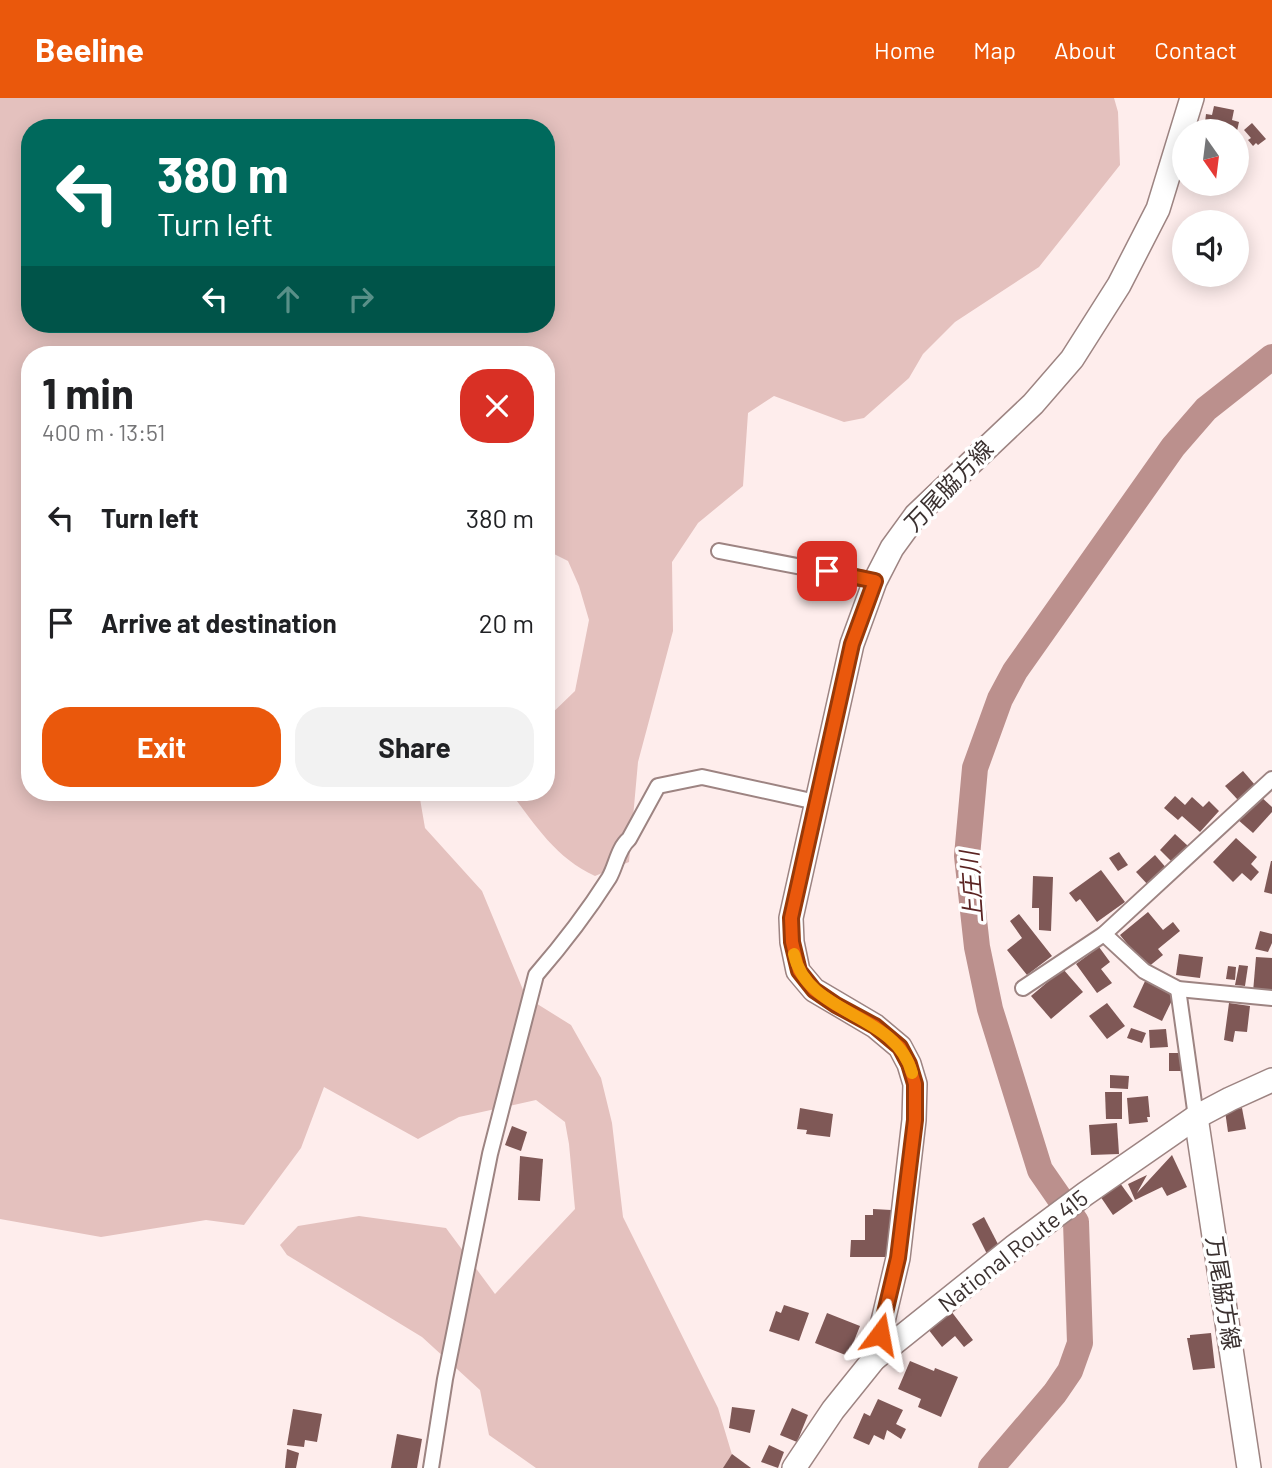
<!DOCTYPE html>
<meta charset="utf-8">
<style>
:root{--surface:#fff;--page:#f2f2f2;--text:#202124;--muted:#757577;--accent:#ea580c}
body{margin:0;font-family:Barlow,"Noto Sans JP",sans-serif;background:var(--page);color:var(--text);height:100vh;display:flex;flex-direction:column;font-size:26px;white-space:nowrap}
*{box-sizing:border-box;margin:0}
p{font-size:23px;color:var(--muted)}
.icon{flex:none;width:38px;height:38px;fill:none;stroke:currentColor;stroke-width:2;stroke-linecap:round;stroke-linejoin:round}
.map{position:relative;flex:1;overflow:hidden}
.drawer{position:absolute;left:21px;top:248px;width:534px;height:455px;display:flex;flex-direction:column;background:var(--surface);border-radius:28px;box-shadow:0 4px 18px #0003}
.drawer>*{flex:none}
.hud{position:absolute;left:21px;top:21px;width:534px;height:214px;border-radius:28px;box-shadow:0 4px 18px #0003;background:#00695c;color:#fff;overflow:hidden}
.needle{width:46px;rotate:166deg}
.buttons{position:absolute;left:1172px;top:21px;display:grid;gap:14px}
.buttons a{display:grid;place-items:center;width:77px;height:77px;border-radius:50%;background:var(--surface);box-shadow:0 4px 18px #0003;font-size:35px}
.pin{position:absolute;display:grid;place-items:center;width:60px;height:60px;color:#fff;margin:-30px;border-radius:14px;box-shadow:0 4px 10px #0006}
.me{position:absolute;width:77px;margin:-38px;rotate:13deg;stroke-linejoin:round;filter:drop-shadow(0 0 5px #0008)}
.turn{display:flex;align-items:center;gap:24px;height:147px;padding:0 21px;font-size:32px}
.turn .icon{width:91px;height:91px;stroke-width:2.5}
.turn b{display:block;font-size:49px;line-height:60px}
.lanes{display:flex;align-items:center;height:66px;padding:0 21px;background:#0003;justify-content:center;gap:35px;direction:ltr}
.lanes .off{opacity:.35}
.round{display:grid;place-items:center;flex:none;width:74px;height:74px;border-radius:28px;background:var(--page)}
.headline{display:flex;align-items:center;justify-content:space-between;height:119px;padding:0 21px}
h1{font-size:42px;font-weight:700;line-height:52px}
.button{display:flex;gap:14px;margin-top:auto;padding:14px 21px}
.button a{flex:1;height:80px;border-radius:28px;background:var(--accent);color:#fff;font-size:28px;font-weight:700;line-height:80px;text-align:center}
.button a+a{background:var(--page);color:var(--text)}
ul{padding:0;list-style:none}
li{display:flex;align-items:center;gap:21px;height:105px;padding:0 21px}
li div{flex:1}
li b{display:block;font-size:26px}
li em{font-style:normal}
header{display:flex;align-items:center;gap:42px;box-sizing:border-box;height:98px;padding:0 35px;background:var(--accent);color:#fff}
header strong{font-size:33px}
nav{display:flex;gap:38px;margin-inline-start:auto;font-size:24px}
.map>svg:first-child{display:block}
</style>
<header>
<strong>Beeline</strong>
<nav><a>Home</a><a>Map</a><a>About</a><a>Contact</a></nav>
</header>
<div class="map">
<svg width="1272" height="1370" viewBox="0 0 1272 1370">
<rect width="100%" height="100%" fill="#feedec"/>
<!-- green -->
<path fill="#e4c1be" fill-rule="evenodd" d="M0 0H1114L1118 14 1120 67 1039 169 955 224 923 256 909 280 864 320 844 324 774 298 748 315 743 388 698 425 672 464 673 533 638 664 629 764 595 778C557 761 535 727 511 695H546V621L575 593 589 522 579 488 568 463 546 452V257H30V695H419L425 730 482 793 526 899 571 927 601 980 612 1025 623 1119 718 1310 736 1370H536L489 1337 480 1292 422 1239 287 1157 280 1147 298 1128 359 1118 446 1130 495 1196 575 1111 569 1046 565 1024 536 1002 459 1019 418 1041 324 989 301 1050 244 1127 206 1122 101 1139 0 1121ZM30 30H546V226H30Z"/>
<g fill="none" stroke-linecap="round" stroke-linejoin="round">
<!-- river -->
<path stroke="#bb908d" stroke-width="26" d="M991 1370 1055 1295 1070 1273 1080 1245 1076 1124 1040 1072 990 911 977 849 967 758 975 670 1000 601 1015 573 1173 349 1206 311 1272 259"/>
</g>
<!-- building -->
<g fill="#7f5856">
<path d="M1214 8 1234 12 1232 22 1239 24 1237 33H1204L1206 16 1212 17Z"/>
<path d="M1252 25 1266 41 1258 47 1256 45 1253 48 1248 42 1251 40 1244 32Z"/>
<path d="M1243 673 1255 687 1238 702 1225 688Z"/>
<path d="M1259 697 1272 709V714L1253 735 1237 721Z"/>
<path d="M1175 698 1185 707 1192 699 1203 709 1209 703 1219 713 1200 734 1182 718 1178 722 1164 710Z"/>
<path d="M1175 736 1188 748 1172 764 1160 752Z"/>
<path d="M1236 740 1257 759 1251 766 1259 774 1251 783 1242 775 1233 784 1213 764Z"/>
<path d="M1119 754 1128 767 1118 773 1109 760Z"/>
<path d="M1155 757 1168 772 1149 788 1136 774Z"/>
<path d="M1271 763H1272V796L1264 794Z"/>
<path d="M1101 772 1125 804 1097 824 1080 801 1076 804 1069 795Z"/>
<path d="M1033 778 1053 779 1051 833 1039 832V810H1032Z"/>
<path d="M1148 814 1163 832 1173 824 1180 833 1158 851 1163 857 1147 870 1120 837Z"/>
<path d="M1019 816 1052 858 1027 877 1007 852 1022 840 1010 823Z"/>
<path d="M1260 833 1272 836V845L1268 854 1255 851Z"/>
<path d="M1099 849 1110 864 1101 871 1112 885 1097 895 1076 866Z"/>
<path d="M1179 856 1203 859 1200 880 1176 877Z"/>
<path d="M1256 859 1272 860V895L1253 894Z"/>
<path d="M1239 867 1248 868 1245 888 1235 887Z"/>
<path d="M1228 868 1236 869 1235 882 1226 881Z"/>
<path d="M1063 871 1083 894 1051 921 1031 898Z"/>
<path d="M1146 881 1176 894 1162 923 1133 909Z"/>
<path d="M1107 905 1125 928 1107 941 1089 918Z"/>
<path d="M1229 905 1250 908 1247 934 1235 933 1233 944 1224 942Z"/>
<path d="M1131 930 1146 935 1142 945 1127 940Z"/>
<path d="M1166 931 1168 949 1150 950 1149 932Z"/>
<rect x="1169" y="955" width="17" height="18"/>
<path d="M1110 977 1129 978 1128 991 1110 990Z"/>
<path d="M1105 994H1122V1021H1106Z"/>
<path d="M1148 998 1150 1019H1147L1148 1024 1129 1026 1127 1000Z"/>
<path d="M800 1010 833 1016 830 1039 806 1036 807 1032 797 1031Z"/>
<path d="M1242 1010 1246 1031 1228 1034 1225 1013Z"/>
<path d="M1117 1025 1119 1056 1091 1057 1089 1027Z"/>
<path d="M512 1028 527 1034 521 1053 505 1047Z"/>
<path d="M1172 1057 1187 1089 1167 1098 1162 1089 1135 1102 1128 1086 1147 1077 1137 1095Z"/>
<path d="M520 1058 543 1061 540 1103 518 1102Z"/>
<path d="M1120 1085 1133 1103 1113 1117 1100 1098Z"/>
<path d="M873 1111 891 1112V1159H850L851 1142H865V1117H873Z"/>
<path d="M984 1119 1000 1150 987 1156 972 1126Z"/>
<path d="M784 1207 809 1215 799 1243 769 1233 776 1213 781 1215Z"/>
<path d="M951 1213 973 1242 964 1249 955 1238 942 1249 928 1231Z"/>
<path d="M827 1215 860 1228 848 1258 815 1245Z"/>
<path d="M1211 1235 1215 1270 1193 1272 1187 1240H1190V1237Z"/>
<path d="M910 1263 934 1273 935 1270 958 1279 941 1319 918 1309 921 1301 898 1291Z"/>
<path d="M878 1301 903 1312 896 1326 906 1331 901 1341 887 1332 884 1342 874 1337 869 1347 853 1340 864 1315 870 1318Z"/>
<path d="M732 1309 755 1312 750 1335 729 1330Z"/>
<path d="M792 1310 808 1317 797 1344 780 1337Z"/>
<path d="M293 1311 322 1316 317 1344 305 1342 304 1349 287 1347Z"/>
<path d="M397 1336 422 1341 417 1370H391Z"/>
<path d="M769 1347 784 1354 778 1370 761 1364Z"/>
<path d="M287 1351 299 1355 296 1370H285Z"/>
<path d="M732 1356 751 1370H723Z"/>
</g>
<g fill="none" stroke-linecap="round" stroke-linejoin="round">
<defs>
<g id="minor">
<path d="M719 453 875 483"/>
<path d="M1104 836 1144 873 1178 891 1272 900"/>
<path d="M1023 890 1104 836 1272 681"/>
<path d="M1178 891 1196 1019"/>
<path d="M431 1370 445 1281 490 1056 536 877C562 847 588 813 609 780 616 768 618 750 629 741L658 688 702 679 816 704"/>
</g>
<g id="primary">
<path d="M1196 1019 1249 1370"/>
<path d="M874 1261 898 1160 914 1022 915 986 909 966 900 949 875 928 814 892 798 873 792 844 791 820 852 546 875 483 892 450 916 417 1033 306 1072 261 1119 187 1158 111 1192 0"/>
</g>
<path id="trunk" d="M794 1370 833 1312 874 1261 1015 1148 1085 1096 1196 1019 1230 1001 1272 982"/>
</defs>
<!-- minor casing -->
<use href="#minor" stroke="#9d8482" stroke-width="18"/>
<!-- primary casing -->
<use href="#primary" stroke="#9d8482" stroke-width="26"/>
<!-- trunk casing -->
<use href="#trunk" stroke="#9d8482" stroke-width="26"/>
<!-- minor -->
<use href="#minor" stroke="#fff" stroke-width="14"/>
<!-- primary -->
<use href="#primary" stroke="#fff" stroke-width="23"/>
<!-- trunk -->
<use href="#trunk" stroke="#fff" stroke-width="23"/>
</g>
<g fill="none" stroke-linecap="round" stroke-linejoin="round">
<defs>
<path id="route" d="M827 473 875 483 852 546 791 820 792 844 799 873 814 892 836 907 875 928 900 949 909 966 915 986V1022L898 1160 880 1236"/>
</defs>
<!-- route casing -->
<use href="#route" stroke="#983908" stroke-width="18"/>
<!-- route -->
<use href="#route" stroke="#ea580c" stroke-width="12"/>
<!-- slow -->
<path stroke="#f59e0b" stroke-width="12" d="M794 856C807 918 896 914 912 975"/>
</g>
<g text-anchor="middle" stroke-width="7" stroke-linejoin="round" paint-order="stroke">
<!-- street labels -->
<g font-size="23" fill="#3b3130" stroke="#fff">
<text transform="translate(949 388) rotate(-46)" y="8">万尾脇方線</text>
<text transform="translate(1013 1153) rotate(-38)" y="8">National Route 415</text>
<text transform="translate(1223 1195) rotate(81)" y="8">万尾脇方線</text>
</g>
<!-- water labels -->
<g font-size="24" font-style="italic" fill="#5b2423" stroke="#fff">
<text transform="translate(972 789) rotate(-94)" y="8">上庄川</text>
</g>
</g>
</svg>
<div class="buttons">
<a><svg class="needle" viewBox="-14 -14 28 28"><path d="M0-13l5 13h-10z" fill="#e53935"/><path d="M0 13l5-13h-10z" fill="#757577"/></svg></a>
<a><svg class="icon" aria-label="sound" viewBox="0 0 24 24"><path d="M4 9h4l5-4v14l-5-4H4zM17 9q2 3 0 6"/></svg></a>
</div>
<div class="pin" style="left:827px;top:473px;background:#d93025"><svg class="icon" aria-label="arrive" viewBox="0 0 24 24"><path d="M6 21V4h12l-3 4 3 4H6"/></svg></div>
<svg class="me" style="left:880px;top:1236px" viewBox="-20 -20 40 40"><path d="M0-17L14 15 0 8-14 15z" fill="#ea580c" stroke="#fff" stroke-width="4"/></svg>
<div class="hud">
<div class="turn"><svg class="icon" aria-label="left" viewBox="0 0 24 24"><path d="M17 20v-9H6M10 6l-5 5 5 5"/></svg><div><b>380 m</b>Turn left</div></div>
<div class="lanes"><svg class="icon" aria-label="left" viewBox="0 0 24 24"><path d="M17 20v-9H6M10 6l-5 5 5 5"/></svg><svg class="icon off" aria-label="ahead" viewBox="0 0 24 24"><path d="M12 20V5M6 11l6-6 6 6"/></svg><svg class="icon off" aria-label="right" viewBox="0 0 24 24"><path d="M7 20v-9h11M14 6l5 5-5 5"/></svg></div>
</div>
<section class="drawer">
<div class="headline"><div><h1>1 min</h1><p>400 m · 13:51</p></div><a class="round" style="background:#d93025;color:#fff"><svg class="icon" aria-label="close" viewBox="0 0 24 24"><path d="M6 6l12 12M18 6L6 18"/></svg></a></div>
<ul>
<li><svg class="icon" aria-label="left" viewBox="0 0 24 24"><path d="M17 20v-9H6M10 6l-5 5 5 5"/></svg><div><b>Turn left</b></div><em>380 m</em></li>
<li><svg class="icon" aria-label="arrive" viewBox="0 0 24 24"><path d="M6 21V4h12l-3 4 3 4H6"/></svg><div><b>Arrive at destination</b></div><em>20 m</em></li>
</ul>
<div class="button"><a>Exit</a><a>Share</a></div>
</section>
</div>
